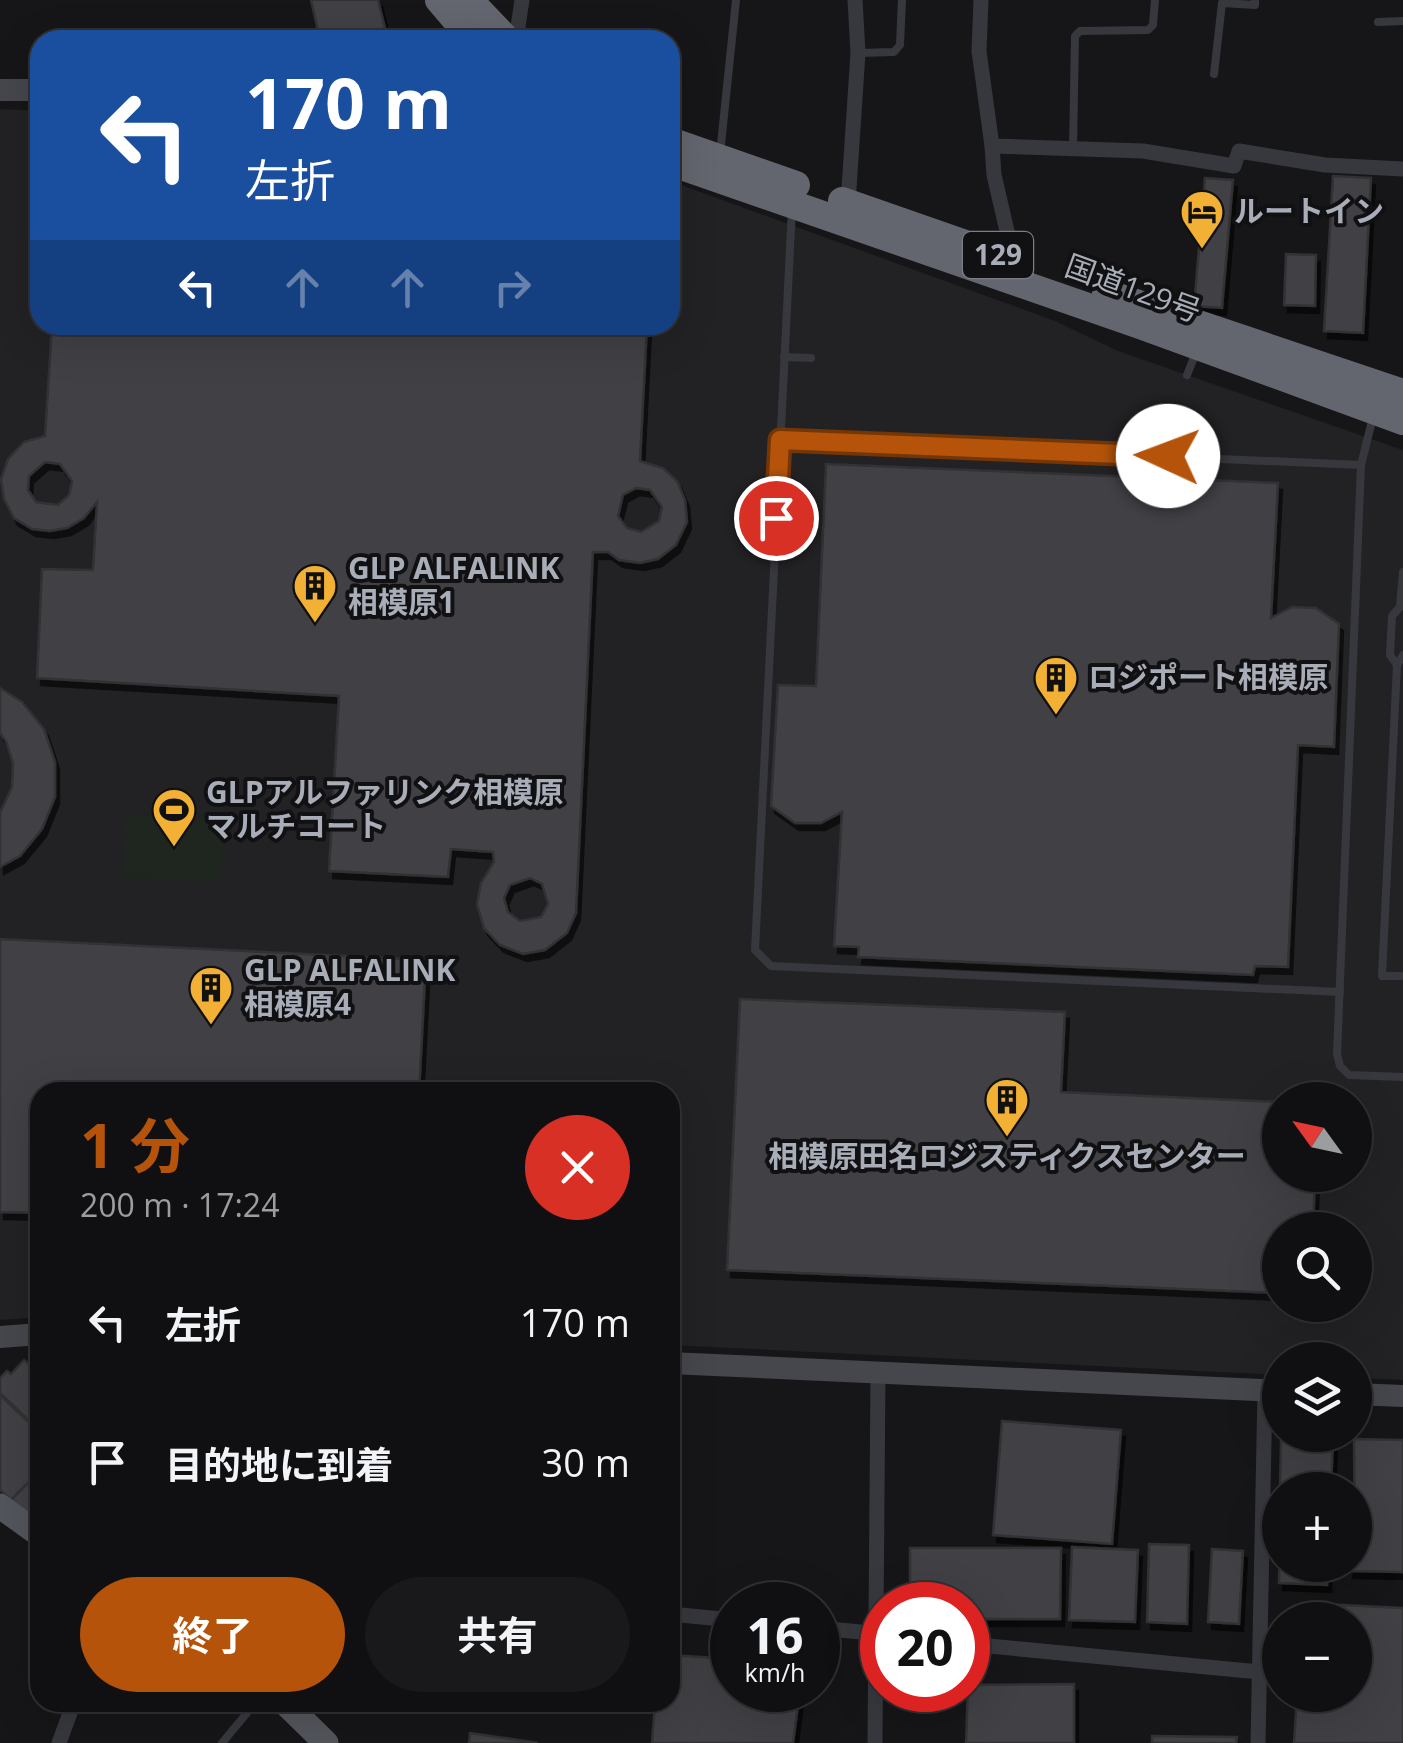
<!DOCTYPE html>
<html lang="ja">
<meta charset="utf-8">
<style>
:root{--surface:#101012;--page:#19191b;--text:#f1f3f6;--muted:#9c9d9f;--line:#303032;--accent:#b45309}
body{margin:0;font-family:"Open Sans","Noto Sans JP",sans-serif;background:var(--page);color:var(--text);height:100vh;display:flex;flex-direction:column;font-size:38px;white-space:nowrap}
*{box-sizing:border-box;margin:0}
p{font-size:32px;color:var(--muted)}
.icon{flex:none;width:55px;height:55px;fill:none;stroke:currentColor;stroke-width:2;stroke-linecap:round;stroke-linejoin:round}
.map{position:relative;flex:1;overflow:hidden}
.side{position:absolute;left:30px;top:1082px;width:650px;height:630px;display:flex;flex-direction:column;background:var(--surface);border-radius:30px;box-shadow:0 10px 40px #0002,0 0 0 2px var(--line)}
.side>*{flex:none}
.hud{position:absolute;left:30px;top:30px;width:650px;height:305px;border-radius:30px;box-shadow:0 10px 40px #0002,0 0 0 2px var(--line);background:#1a4fa0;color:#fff;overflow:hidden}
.needle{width:65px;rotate:303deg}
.tools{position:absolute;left:1262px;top:1082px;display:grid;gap:20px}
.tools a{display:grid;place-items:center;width:110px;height:110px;border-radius:50%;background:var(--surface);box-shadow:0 10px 40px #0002,0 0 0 2px var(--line);font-size:50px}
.speed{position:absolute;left:710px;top:1582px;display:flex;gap:20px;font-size:50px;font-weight:700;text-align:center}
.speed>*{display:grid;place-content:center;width:130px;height:130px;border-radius:50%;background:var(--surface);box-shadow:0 10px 40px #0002,0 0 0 2px var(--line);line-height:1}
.speed small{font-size:25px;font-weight:400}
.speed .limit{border:15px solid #d22;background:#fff;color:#111}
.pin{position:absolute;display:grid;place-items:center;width:85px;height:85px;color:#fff;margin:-42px;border:5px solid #fff;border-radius:50%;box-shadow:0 2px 10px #0007}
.me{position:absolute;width:110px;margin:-55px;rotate:272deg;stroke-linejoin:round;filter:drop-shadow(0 0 8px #0008)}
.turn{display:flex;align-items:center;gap:35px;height:210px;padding:0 50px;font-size:45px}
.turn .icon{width:130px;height:130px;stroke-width:2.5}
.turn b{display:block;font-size:70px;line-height:85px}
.lanes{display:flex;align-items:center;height:95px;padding:0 50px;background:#0003;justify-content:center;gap:50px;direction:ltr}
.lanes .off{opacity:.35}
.round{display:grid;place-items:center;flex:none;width:105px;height:105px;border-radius:52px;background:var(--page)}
.headline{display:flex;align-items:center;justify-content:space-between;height:170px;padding:0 50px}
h1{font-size:60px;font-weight:700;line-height:75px;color:var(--accent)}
.action{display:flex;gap:20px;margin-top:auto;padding:20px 50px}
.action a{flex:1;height:115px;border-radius:60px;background:var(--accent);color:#fff;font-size:40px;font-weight:700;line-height:115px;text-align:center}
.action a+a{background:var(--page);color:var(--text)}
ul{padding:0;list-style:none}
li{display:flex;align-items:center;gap:30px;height:140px;padding:0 50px}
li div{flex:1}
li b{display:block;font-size:38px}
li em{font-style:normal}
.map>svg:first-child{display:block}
</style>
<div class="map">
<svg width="1403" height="1743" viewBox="0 0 1403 1743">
<defs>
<filter id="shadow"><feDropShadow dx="4" dy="7" stdDeviation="0" flood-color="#0009"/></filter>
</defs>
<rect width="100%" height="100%" fill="#161618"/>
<!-- built -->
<path fill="#222225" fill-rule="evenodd" d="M0 109 40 111V325H670V181L1055 321 1118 351 1403 450V1380L1355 1378V1360H1280V1375L670 1345V1092H40V1317L0 1320ZM1280 1100H1355V1175H1280ZM1280 1230H1355V1305H1280Z"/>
<!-- green -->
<path fill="#1e261f" d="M126 815 224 818 221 882 124 878Z"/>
<!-- building -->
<g fill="#404145" stroke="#303034" stroke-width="2.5" fill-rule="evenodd" filter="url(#shadow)">
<path d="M311 0H378L385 28 336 40H320Z"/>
<path d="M1333 176 1371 178 1363 333 1324 331Z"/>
<path d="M1205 178 1233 180 1222 308 1194 306Z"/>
<path d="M1286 254 1316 255 1315 306 1284 305Z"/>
<path d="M52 325H647L640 461 663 468 677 481 685 500 687 522 676 545 658 559 640 563 619 560 608 552H593L576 913 567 933 545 950 523 954 500 945 484 928 477 904 481 883 494 862 493 852 451 849 448 877 329 871 339 696 37 678 42 569 93 570 97 502 84 518 67 528 50 531 32 529 14 518 4 499 1 479 8 459 24 442 45 436ZM45 462 60 464 72 481 69 495 58 505 36 502 28 490 29 476ZM636 488 650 490 662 507 659 521 641 532 627 528 618 516 623 495ZM530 878 542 884 548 904 541 917 520 921 508 912 504 898 510 885Z"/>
<path d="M826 464 1278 483 1271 618 1292 607 1316 608 1339 624 1334 747 1298 745 1288 967 1255 966 1253 975 858 957 859 947 834 946 842 812 821 823H795L771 806 778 685 816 686Z"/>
<path d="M0 688 22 702 44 729 55 762V797L42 829 20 856 0 867V813L12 787 13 763 6 741 0 733Z"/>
<path d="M0 939 426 960 419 1092H40V1213L0 1212Z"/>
<path d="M740 999 1065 1012 1061 1092 1280 1102V1175H1315L1313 1230H1280V1293L727 1270Z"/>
<path d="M24 1360 40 1375V1431L0 1393V1378L7 1371 11 1374Z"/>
<path d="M0 1395 40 1433V1471L11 1500 0 1490Z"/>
<path d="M1002 1421 1121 1430 1112 1544 993 1535Z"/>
<path d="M1281 1438H1333L1331 1490H1280Z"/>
<path d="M1354 1439 1403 1440V1572L1349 1571 1350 1565H1355Z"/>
<path d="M38 1473 40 1492 28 1513 11 1500Z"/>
<path d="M1280 1519V1565H1328L1327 1585 1279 1583Z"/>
<path d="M1149 1544 1189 1545 1187 1624 1147 1622Z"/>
<path d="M1072 1547 1138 1550 1135 1622 1069 1620Z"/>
<path d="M910 1548H1061L1060 1619H968V1605H910Z"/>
<path d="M1212 1549 1243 1551 1239 1624 1208 1622Z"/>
<path d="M1302 1603 1403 1608V1743H1294L1297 1695H1355V1620H1301Z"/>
<path d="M670 1655 732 1659V1690H800L793 1743H652L655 1702H670Z"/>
<path d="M1074 1684V1743H966L968 1685Z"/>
<path d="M470 1733 538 1743H469Z"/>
<path d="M1152 1736 1237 1737 1236 1743H1152Z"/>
</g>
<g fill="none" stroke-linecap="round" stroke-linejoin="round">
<!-- lane -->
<g stroke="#37383d" stroke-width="8">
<path d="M1378 22 1403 21"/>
<path d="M859 53 894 52 900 45 902 0"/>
<path d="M1214 74 1222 3 1255 5V0"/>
<path d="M1073 149 1075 36 1080 31 1148 30 1153 25 1155 0"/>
<path d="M720 154 736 0"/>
<path d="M792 208 755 950 771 966 1340 992"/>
<path d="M784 357 811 358"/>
<path d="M1187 375 1193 360"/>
<path d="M1371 425 1361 465 1337 1054 1340 1066 1349 1075 1403 1077"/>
<path d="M780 440 1361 465"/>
<path d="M1397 665 1390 655 1392 616 1400 607 1403 572"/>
<path d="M1401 976H1382L1397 665 1403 655"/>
<path d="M222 1743 256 1702"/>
</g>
<!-- street -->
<g stroke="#37383d" stroke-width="15">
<path d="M981 0 979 51 992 146 1143 151 1234 166 1239 151 1325 165 1403 169"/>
<path d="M516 40 522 0"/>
<path d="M992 146 994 175 1014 261"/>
<path d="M848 203 858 53 855 0"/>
<path d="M670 1614 732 1620"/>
<path d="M818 1628 882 1634"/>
<path d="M968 1644 1259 1672"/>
<path d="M59 1743 74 1702"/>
<path d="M875 1743 878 1372"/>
<path d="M1258 1743 1265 1390"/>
</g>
<!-- secondary -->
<g stroke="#45474d" stroke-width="22">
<path d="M0 90H40"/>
<path d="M0 1337 40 1334"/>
<path d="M670 1363 1280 1391"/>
<path d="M1355 1394 1403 1396"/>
</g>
<!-- primary -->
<g stroke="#53555c" stroke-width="25">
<path d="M0 1506 40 1535"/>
<path d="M284 1702 326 1743"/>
</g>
<!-- highway -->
<g stroke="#63666e" stroke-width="28">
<path d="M439 0 473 40"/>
<path d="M469 0 507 40"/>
<path d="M670 141 796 185"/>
<path d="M670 162 1140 325 1403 421"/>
<path d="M842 201 994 254"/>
<path d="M1106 293 1403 393"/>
</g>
</g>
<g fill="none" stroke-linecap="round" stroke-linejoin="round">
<defs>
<path id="route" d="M776 518 780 440 1168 456"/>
</defs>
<!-- route casing -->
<use href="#route" stroke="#753606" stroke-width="25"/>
<!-- route -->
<use href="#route" stroke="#b45309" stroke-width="18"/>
</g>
<!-- icons -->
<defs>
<symbol id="hotel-pin" viewBox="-11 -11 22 30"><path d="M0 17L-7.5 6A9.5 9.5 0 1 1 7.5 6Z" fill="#f2b134" stroke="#111113"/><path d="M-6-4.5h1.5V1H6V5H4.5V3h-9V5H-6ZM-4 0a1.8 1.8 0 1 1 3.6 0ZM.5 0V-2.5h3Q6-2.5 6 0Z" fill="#111"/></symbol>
<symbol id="building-pin" viewBox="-11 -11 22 30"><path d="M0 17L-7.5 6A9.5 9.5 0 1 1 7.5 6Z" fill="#f2b134" stroke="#111113"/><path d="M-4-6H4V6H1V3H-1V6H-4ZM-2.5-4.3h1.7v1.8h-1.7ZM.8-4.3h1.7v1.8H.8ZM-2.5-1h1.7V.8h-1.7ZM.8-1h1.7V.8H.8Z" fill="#111"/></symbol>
<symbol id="stadium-pin" viewBox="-11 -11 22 30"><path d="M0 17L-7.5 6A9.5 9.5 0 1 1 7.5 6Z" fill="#f2b134" stroke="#111113"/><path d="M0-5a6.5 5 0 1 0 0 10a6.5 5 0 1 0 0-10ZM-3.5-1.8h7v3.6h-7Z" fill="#111"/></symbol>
</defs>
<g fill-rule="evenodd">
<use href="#hotel-pin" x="1177" y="187" width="50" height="68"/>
<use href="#building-pin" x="290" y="561" width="50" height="68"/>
<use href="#building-pin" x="1031" y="653" width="50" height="68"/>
<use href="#stadium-pin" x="149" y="785" width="50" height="68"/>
<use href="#building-pin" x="186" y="963" width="50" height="68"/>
<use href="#building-pin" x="982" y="1075" width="50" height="68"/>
</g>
<g text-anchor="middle" stroke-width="8" stroke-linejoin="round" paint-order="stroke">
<!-- shield labels -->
<rect fill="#111113" stroke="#7b7e86" stroke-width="2.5" x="963" y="232" width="70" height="46" rx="8"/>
<g font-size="28" font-weight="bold" fill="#a8adb8">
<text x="998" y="265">129</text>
</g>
<!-- poi labels -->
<g font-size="30" font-weight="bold" fill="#a8adb8" stroke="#111113" text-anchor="start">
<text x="1234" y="222">ルートイン</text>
<text x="348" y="579">GLP ALFALINK<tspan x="348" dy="34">相模原1</tspan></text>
<text x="1088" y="688">ロジポート相模原</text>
<text x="206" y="803">GLPアルファリンク相模原<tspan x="206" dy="34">マルチコート</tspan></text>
<text x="244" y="981">GLP ALFALINK<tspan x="244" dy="34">相模原4</tspan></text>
<text x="1007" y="1167" text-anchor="middle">相模原田名ロジスティクスセンター</text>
</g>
<!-- street labels -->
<g font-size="30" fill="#a8adb8" stroke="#111113">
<text transform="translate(1133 289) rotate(20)" y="10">国道129号</text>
</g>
</g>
</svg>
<div class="tools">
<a><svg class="needle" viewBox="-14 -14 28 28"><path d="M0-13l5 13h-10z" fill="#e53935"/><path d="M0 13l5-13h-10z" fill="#9c9d9f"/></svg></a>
<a><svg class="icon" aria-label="search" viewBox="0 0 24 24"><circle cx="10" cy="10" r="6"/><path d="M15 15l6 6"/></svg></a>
<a><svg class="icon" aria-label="layers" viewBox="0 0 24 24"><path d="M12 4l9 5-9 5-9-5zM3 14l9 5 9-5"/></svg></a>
<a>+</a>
<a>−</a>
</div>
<div class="speed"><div>16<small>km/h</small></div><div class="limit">20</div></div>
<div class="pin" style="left:776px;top:518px;background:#d93025"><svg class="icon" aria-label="arrive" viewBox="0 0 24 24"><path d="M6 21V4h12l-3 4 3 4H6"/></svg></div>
<svg class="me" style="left:1168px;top:456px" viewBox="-20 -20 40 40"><circle r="19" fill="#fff"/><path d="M0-13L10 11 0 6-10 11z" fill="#b45309"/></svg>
<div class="hud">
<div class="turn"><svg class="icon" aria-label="left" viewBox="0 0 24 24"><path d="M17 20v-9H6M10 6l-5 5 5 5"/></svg><div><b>170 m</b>左折</div></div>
<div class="lanes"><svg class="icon" aria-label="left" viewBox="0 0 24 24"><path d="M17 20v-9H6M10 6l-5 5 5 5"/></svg><svg class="icon off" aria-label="ahead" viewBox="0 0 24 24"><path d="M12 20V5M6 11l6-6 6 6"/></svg><svg class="icon off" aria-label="ahead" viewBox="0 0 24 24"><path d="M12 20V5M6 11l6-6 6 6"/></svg><svg class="icon off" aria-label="right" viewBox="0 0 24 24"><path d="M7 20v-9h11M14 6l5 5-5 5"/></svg></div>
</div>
<section class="side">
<div class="headline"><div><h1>1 分</h1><p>200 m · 17:24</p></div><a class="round" style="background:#d93025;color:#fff"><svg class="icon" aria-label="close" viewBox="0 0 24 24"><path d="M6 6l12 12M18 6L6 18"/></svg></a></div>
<ul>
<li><svg class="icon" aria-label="left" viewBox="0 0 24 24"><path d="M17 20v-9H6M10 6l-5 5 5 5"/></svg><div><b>左折</b></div><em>170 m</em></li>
<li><svg class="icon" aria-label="arrive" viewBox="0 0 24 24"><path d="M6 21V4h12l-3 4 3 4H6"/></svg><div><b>目的地に到着</b></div><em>30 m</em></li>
</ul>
<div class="action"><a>終了</a><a>共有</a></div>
</section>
</div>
